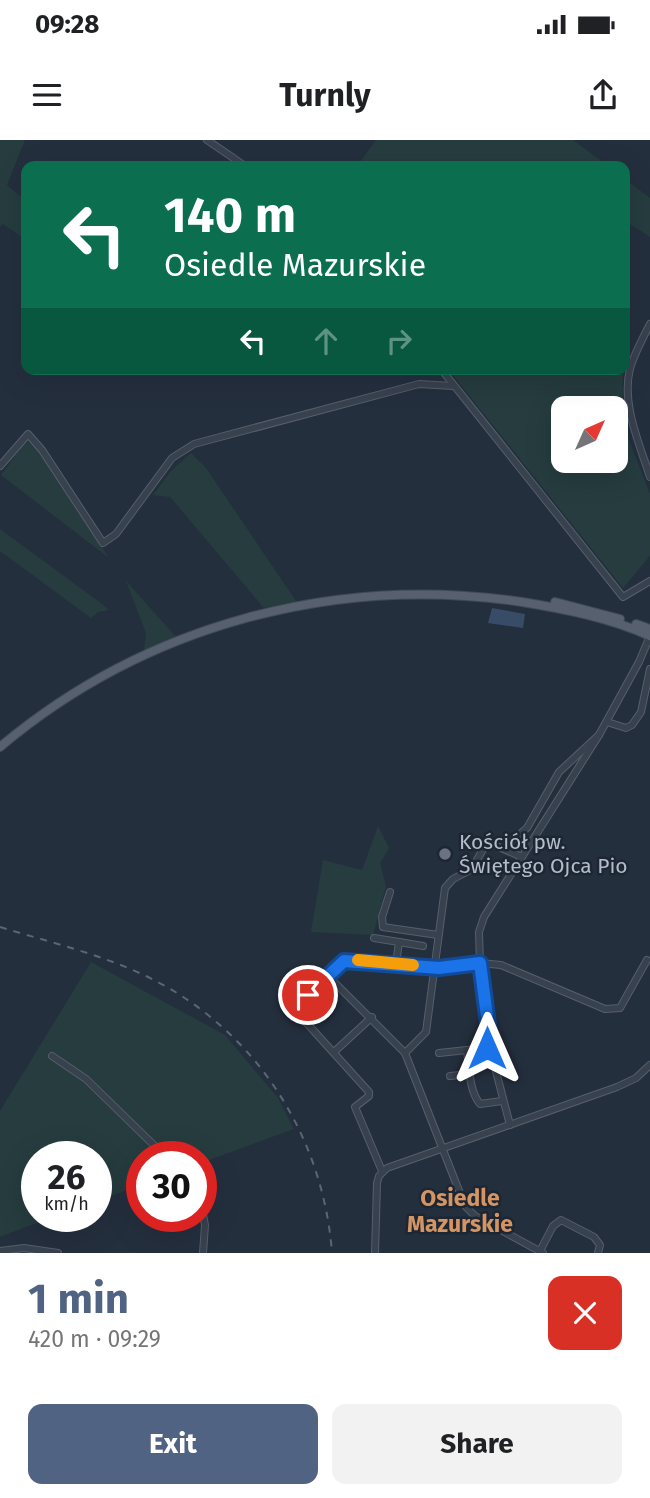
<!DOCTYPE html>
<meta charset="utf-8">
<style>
:root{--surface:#fff;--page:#f2f2f2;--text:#202124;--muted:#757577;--accent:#506383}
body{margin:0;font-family:"Fira Sans",sans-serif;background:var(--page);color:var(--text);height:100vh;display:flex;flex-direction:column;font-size:26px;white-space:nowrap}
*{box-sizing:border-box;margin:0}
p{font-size:23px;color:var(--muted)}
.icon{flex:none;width:38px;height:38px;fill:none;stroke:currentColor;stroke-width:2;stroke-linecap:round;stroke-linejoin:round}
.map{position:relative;height:1113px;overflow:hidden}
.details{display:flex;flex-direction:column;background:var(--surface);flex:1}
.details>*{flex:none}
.banner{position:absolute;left:21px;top:21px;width:609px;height:214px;border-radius:14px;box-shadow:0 7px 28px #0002;background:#0b6e4f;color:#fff;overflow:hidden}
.needle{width:46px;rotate:45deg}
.tools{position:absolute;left:551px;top:256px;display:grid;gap:14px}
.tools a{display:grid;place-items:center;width:77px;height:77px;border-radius:14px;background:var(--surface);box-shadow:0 7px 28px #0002;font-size:35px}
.speed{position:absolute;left:21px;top:1001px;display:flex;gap:14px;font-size:35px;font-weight:700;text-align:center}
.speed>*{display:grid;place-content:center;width:91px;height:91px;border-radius:50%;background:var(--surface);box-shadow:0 7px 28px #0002;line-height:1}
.speed small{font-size:18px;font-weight:400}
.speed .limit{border:10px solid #d22;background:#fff;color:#111}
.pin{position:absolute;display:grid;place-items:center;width:60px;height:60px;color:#fff;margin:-30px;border:4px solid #fff;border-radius:50%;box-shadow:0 2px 7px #0007}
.me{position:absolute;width:77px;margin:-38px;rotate:0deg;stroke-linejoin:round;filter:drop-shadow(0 0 5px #0008)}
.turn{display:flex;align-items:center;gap:24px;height:147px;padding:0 28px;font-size:32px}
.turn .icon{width:91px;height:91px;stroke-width:2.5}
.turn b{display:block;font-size:49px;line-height:60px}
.lanes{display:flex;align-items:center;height:66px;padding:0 28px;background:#0003;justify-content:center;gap:35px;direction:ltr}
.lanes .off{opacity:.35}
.round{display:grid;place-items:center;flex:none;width:74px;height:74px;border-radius:14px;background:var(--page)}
.headline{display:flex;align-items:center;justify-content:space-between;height:119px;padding:0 28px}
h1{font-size:42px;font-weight:700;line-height:52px;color:var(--accent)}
.primary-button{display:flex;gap:14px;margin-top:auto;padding:14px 28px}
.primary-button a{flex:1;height:80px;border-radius:14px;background:var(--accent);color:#fff;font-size:28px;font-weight:700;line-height:80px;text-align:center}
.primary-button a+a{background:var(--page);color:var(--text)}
.status{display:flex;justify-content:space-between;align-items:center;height:49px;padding:0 35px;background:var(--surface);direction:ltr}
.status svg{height:19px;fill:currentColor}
header{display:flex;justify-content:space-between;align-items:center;height:91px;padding:0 28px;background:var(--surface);font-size:32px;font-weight:700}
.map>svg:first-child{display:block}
</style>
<div class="status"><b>09:28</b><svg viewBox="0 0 49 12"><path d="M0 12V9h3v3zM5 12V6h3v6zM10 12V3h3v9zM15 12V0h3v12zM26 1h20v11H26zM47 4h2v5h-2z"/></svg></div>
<header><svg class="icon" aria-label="menu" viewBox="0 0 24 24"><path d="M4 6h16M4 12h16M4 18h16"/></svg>Turnly<svg class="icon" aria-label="share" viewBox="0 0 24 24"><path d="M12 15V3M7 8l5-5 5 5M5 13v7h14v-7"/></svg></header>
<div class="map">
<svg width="650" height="1113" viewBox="0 0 650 1113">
<rect width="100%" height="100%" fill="#242f3e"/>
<!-- green -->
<g fill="#263c3f" fill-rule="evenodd">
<path d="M0 0H25L7 45 26 61V100L3 84 0 87Z"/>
<path d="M376 0H573L608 26H357Z"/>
<path d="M625 39 650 58V97L625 81Z"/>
<path d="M448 229H623L622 282 650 354V416L623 448ZM564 268H616V320H564Z"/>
<path d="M29 302 40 312 109 418 1 335 24 304Z"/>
<path d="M191 313 206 328 296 461 264 468 170 357 153 355 171 331Z"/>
<path d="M0 389 102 464 109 470 98 472 91 478 0 411Z"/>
<path d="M126 441 177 498 144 512 146 493Z"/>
<path d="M378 686 389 708 380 723 386 746 373 795 311 792 323 720 362 730Z"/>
<path d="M91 822 225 895 278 958 294 989 201 1023V1017H142V1045L96 1061V1017H37V1076H55L0 1097V971Z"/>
</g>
<!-- water -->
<path fill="#394c67" d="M492 468 525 474 523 488 488 483Z"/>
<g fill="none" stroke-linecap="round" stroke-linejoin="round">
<defs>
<g id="minor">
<path d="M207 0 245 26"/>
<path d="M650 184C643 198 634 214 630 229 621 264 640 305 650 337"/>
<path d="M441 229 623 457 650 441"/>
<path d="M0 326 28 294 42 310 103 403 116 394 172 318 194 304 419 244 453 246"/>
<path d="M607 582 626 588 632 585 641 572 650 529"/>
<path d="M599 595 484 777 479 792 480 823 501 825 605 869 620 868 647 820"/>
<path d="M508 704 527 688 559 632 599 595 639 522 650 496"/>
<path d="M390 752 382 777 383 787 438 795"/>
<path d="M374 798 399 802"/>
<path d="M396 824 399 802 423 806"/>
<path d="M327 835 405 913 465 1066 475 1076 543 1113"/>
<path d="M491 907 467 910C469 926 469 951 480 964L502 961"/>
<path d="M334 912 372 877"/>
<path d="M405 913 426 892 445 748 453 739 472 729 487 702 522 717"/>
<path d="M439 913 467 910"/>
<path d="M52 916 86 939 166 1017"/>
<path d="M450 936 470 934"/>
<path d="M382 1031 355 967 369 956V952L294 869 344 821 439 828 480 823 493 920 510 985"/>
<path d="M201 1064 205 1085 203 1113"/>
<path d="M0 1111 24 1108 58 1113"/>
<path d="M540 1111 553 1086 561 1080 594 1097 600 1105 598 1113"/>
<path d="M375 1113 377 1043 379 1036 387 1028 617 947 636 938 650 925"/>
</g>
<g id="major">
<path d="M555 462 620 479"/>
<path d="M636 484 650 489"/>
<path d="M0 607C145 485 335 434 522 462 565 469 611 478 650 496"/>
</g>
</defs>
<!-- minor casing -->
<use href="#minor" stroke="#565f6c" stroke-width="8"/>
<!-- major casing -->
<use href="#major" stroke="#414a57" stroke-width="10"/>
<!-- minor -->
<use href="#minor" stroke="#38414e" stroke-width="6"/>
<!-- major -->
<use href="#major" stroke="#56606e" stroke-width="8"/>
<!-- rail -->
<path stroke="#5a6575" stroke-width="2" stroke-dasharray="7 7" stroke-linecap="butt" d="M0 787C49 802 100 814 146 836 254 888 323 994 332 1113"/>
</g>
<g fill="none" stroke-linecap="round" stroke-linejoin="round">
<defs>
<path id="route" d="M308 855 344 821 439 828 480 823 491 907 487 908"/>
</defs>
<!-- route casing -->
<use href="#route" stroke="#114b97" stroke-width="18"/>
<!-- route -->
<use href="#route" stroke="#1a73e8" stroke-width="12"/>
<!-- slow -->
<path stroke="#f59e0b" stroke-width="12" d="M358 820 413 825"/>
</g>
<!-- markers -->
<circle fill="#6b7280" stroke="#1d2633" stroke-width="2.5" cx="445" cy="714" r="7"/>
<g text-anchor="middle" stroke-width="5" stroke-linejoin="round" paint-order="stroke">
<!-- poi labels -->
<g font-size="21" fill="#b4bcc9" stroke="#1d2633" text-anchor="start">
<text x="459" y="709">Kościół pw.<tspan x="459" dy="24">Świętego Ojca Pio</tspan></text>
</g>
<!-- neighbourhood labels -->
<g font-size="23" font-weight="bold" fill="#d59563" stroke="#1d2633">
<text x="460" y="1066">Osiedle<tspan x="460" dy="26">Mazurskie</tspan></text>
</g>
</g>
</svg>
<div class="tools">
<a><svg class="needle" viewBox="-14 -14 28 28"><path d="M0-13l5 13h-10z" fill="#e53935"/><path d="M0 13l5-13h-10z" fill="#757577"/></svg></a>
</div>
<div class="speed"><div>26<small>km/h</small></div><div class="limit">30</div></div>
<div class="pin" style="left:308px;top:855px;background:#d93025"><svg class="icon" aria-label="arrive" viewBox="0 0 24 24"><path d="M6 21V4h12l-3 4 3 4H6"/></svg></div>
<svg class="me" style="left:487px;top:908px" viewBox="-20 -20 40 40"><path d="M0-17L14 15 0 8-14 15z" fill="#1a73e8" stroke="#fff" stroke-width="4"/></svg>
<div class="banner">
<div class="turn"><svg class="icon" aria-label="left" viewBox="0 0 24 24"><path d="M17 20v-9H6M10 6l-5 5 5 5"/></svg><div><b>140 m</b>Osiedle Mazurskie</div></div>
<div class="lanes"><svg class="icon" aria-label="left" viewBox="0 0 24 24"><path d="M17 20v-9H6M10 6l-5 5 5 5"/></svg><svg class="icon off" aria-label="ahead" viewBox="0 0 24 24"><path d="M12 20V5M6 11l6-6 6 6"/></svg><svg class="icon off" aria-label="right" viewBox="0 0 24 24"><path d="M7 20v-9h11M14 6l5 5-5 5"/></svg></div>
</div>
</div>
<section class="details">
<div class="headline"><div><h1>1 min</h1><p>420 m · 09:29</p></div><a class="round" style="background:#d93025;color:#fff"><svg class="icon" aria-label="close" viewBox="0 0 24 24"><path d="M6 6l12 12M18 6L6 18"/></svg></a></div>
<div class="primary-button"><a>Exit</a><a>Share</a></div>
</section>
